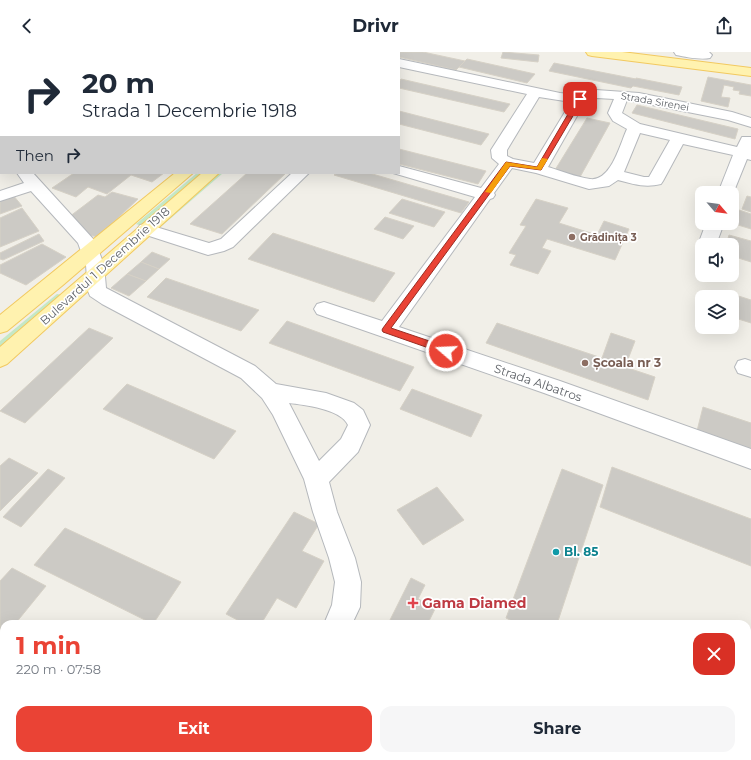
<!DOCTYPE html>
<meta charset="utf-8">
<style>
:root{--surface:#fff;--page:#f6f6f7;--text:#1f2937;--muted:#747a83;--accent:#ea4335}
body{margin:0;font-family:Montserrat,sans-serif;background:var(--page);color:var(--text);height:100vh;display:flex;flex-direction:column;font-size:15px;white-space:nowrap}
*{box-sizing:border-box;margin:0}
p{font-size:13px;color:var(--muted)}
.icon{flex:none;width:22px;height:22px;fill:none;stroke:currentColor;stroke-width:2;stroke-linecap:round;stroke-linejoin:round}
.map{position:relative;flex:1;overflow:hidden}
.drawer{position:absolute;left:0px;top:568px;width:751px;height:140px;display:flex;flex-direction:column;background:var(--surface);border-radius:12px 12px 0 0;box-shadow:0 4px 16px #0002}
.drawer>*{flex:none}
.top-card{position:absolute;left:0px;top:0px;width:400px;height:122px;box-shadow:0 4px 16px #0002;background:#fff;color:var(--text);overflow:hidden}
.needle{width:26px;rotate:118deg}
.tools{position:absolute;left:695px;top:134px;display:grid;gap:8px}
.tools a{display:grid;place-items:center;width:44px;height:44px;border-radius:8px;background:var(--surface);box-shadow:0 4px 16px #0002;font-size:20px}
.pin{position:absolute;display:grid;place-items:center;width:34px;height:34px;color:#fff;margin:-17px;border-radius:8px;box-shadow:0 2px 6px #0006}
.me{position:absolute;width:44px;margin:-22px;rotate:289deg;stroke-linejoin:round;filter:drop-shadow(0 0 3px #0008)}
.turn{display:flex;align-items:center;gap:14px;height:84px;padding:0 16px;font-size:18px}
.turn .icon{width:52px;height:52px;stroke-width:2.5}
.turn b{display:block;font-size:28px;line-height:34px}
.then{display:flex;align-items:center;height:38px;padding:0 16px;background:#0003;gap:8px;font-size:15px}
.round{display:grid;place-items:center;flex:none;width:42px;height:42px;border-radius:12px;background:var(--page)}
.head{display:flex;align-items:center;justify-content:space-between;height:68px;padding:0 16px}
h1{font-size:24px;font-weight:700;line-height:30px;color:var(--accent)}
.primary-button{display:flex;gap:8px;margin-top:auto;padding:8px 16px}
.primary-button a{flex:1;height:46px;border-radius:12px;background:var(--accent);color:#fff;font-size:16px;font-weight:700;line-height:46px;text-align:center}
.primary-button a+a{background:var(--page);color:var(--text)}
header{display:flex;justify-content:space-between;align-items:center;height:52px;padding:0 16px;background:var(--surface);font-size:18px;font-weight:700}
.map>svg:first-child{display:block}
</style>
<header><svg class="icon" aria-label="back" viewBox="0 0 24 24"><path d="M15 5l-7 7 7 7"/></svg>Drivr<svg class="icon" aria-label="share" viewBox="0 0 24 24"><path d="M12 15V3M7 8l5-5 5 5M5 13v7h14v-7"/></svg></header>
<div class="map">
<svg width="751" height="708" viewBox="0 0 751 708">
<rect width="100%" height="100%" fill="#f1efe8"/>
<!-- green -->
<g fill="#c5e8c5">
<path d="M197 121H223L156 179 136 172Z"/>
<path d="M57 242 69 244 0 304V289Z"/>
</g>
<!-- building -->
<g fill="#cccac5" stroke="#d6d1c6">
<path d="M25 0H67L24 1Z"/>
<path d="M182 0H222L221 1Z"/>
<path d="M377 0H423L465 9 456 18 399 5V1Z"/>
<path d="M503 0 539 3 538 10 501 6Z"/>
<path d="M467 7 535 22 527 31 459 15Z"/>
<path d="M554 11 636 27V26L682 35 679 43 633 34 631 36 549 19Z"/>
<path d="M708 25 751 33V44L739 42 740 39 733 38 734 35 724 33 721 45 730 46 728 55 701 49Z"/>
<path d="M401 27 510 52 504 60 399 36V30Z"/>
<path d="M637 53 738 77 735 87 632 61Z"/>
<path d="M399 59 489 82 481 93 399 72Z"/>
<path d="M587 66 610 71 580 125 555 118Z"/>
<path d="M399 97 486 119 478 132 399 112Z"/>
<path d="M74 121H164L152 130 131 123 107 142 88 135 76 145 52 136Z"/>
<path d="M247 121H286L222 182 190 172Z"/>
<path d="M337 121H369L469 150 461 161 334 123Z"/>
<path d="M112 140 138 147 98 185 84 182 69 165 98 143 105 145Z"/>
<path d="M13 143 22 154 0 162V149Z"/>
<path d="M747 144 751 145V160L742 157Z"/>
<path d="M402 147 445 160 434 175 389 161Z"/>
<path d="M536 147 568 156 559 171 597 183 604 169 629 177 615 208 547 187 542 196 551 199 538 222 510 213 516 203 509 201 526 174 520 173Z"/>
<path d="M22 156 39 179 0 195V166Z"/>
<path d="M739 158 751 162V177L735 172Z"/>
<path d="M385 165 414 174 403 187 374 177Z"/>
<path d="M273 181 395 221 374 250 248 207Z"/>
<path d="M39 182 44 189 3 208 0 207V201Z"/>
<path d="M729 183 751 189V210L732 204V193H726Z"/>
<path d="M42 192 66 205 26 233 0 221V213Z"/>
<path d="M152 200 170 207 159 217 141 210Z"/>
<path d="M141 210 159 217 146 229 127 222Z"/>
<path d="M127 222 146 229 129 244 111 236Z"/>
<path d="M166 226 259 258 241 279 147 245Z"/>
<path d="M726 240 751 248V271L732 265V245H724Z"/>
<path d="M287 269 414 315 400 339 269 291Z"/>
<path d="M497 271 602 306 611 281 635 289 625 315 655 325 648 348 486 291Z"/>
<path d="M89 276 113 286 25 371 0 359Z"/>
<path d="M127 332 236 379 214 407 103 357Z"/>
<path d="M412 337 482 363 471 385 400 357Z"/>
<path d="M703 355 751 371V403L696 383Z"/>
<path d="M9 406 38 421 0 459V414Z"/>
<path d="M612 415 751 467V514L600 455Z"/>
<path d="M48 417 65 426 21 475 3 465Z"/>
<path d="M562 417 603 433 557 572H518L506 566Z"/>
<path d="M437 435 464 468 423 493 397 458Z"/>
<path d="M294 460 319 472 302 499 324 509 296 556 277 546 261 572H245L226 562Z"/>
<path d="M65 476 181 530 153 572 34 513Z"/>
<path d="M12 516 46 534 15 572H4V584L0 582V529Z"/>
<path d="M411 526 425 533 418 547 436 555 429 569 436 572H388Z"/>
<path d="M0 667 4 670V704H55L60 708H0Z"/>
<path d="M200 704H267L272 708H205Z"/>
</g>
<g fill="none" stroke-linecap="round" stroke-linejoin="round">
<defs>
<g id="minor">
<path d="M120 0H134L120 1Z"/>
<rect x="139" y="0" width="17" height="1"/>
<path d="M259 0H272L259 1Z"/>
<path d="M674 0H709L712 3 710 6C700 8 686 5 676 3Z"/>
<path d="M399 7 560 41 579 43 596 38 639 41 732 60 751 66V75L728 68 627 48 622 61 640 72 737 95 742 85H751V108L747 107 732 144V141H718L733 103 683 92 663 129 661 132C645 136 633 132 618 128L609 134 589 137 536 121 512 116 494 141 495 143 493 146 490 147 399 275 560 329 751 397V417L544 341 317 262 314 257 317 252 324 250 382 269 475 145 393 121H399V114L481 136 499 112 492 106 491 98 527 42 399 15ZM539 45 571 50 534 111 513 107 507 104V98ZM597 46 614 47 608 61 613 69 627 77C620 92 611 130 590 127 576 125 561 119 548 115L585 50ZM640 81 670 88 649 125H644L624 120Z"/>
<rect x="0" y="38" width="1" height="8"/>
<rect x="0" y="82" width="1" height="9"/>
<path d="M17 121H33L95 189 104 213 106 236 255 314 276 332 326 341 354 351 363 358 370 373 358 400 329 430 337 460 355 506 361 530 360 555 352 572H324L332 553 335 530 329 506 313 460 304 427 273 363 262 346 241 326 102 252 90 244 88 239 86 213 78 191 31 139 0 149V139L24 131ZM289 351C304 353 341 357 348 373L341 387 319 409Z"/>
<path d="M292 121H309L233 195 224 199 208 203 140 181 137 177 140 173 146 172 209 191 221 187Z"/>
<path d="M706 171H724L716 193H702V197L698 193Z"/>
<path d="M745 307 751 309V325L738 321 735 315 738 309Z"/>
<path d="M4 585V617L0 618V586Z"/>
<path d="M558 704H596L598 708H560Z"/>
</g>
<g id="major">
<path d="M324 0H337L324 1Z"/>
<path d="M346 0H359L346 1Z"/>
<path d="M586 0H622L751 16V24L592 4 588 3Z"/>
<path d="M175 121H193L63 233 7 279 0 281V263Z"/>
<path d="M202 121H219L7 312 0 315V295Z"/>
</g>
</defs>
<!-- minor casing -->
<use href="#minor" stroke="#b5b8bc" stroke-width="2"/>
<!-- major casing -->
<use href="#major" stroke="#f2c960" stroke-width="2"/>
<!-- minor -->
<use href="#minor" fill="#fff" fill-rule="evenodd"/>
<!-- major -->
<use href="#major" fill="#fff2af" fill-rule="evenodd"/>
</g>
<!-- route -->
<path fill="#ea4335" stroke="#982c22" d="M578 45 583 47 541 118 510 114 391 276 450 296 451 299 450 301H443L383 280 382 278 383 276 506 110 537 115Z"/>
<!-- slow -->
<path fill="#f59e0b" d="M542 106 548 107 541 118 510 114 491 141 485 140 506 110 537 115Z"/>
<!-- markers -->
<g fill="#8d6e63" stroke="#fff" stroke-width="1.5">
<circle cx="572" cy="185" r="4"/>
<circle cx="585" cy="311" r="4"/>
</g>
<circle fill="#0f9aa8" stroke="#fff" stroke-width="1.5" cx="556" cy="500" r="4"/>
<path fill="#e0444e" stroke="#fff" stroke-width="1.5" d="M411 545h4v4h4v4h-4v4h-4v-4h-4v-4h4z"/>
<g text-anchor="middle" stroke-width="3.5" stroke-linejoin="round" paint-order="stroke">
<!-- far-street labels -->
<g font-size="10" fill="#5f6368" stroke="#fff">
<text transform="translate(655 49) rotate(10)" y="4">Strada Sirenei</text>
</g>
<!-- far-education labels -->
<g font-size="10" font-weight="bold" fill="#785e54" stroke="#fff" text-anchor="start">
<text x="580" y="189">Grădinița 3</text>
</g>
<!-- street labels -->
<g font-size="12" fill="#5f6368" stroke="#fff">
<text transform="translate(105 214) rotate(-42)" y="4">Bulevardul 1 Decembrie 1918</text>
<text transform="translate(538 331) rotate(19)" y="4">Strada Albatros</text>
</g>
<!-- education labels -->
<g font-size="12" font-weight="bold" fill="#785e54" stroke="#fff" text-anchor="start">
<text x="593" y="315">Școala nr 3</text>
</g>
<!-- culture labels -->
<g font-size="12" font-weight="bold" fill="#0d838f" stroke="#fff" text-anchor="start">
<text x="564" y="504">Bl. 85</text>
</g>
<!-- near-health labels -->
<g font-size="14" font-weight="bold" fill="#be3a42" stroke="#fff" text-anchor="start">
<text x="422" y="556">Gama Diamed</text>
</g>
</g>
</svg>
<div class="tools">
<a><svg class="needle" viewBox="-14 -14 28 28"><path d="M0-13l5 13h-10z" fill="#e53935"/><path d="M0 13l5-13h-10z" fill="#747a83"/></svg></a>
<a><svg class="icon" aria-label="sound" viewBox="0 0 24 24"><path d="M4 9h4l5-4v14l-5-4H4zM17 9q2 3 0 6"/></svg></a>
<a><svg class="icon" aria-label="layers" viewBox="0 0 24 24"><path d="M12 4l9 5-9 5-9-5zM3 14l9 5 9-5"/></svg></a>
</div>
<div class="pin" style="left:580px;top:47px;background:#d93025"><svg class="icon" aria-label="arrive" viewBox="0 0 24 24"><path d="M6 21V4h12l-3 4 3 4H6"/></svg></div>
<svg class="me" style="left:446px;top:299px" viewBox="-20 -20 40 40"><circle r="17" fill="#ea4335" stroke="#fff" stroke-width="3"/><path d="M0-11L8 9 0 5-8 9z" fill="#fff"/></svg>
<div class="top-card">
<div class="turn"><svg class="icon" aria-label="right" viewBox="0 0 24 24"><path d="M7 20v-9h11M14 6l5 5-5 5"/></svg><div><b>20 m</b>Strada 1 Decembrie 1918</div></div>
<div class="then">Then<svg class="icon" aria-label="right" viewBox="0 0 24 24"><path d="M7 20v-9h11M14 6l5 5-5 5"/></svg></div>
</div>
<section class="drawer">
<div class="head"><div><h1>1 min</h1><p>220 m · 07:58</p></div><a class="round" style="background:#d93025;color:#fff"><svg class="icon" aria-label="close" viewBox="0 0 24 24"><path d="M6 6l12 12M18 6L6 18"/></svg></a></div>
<div class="primary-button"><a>Exit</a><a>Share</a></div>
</section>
</div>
